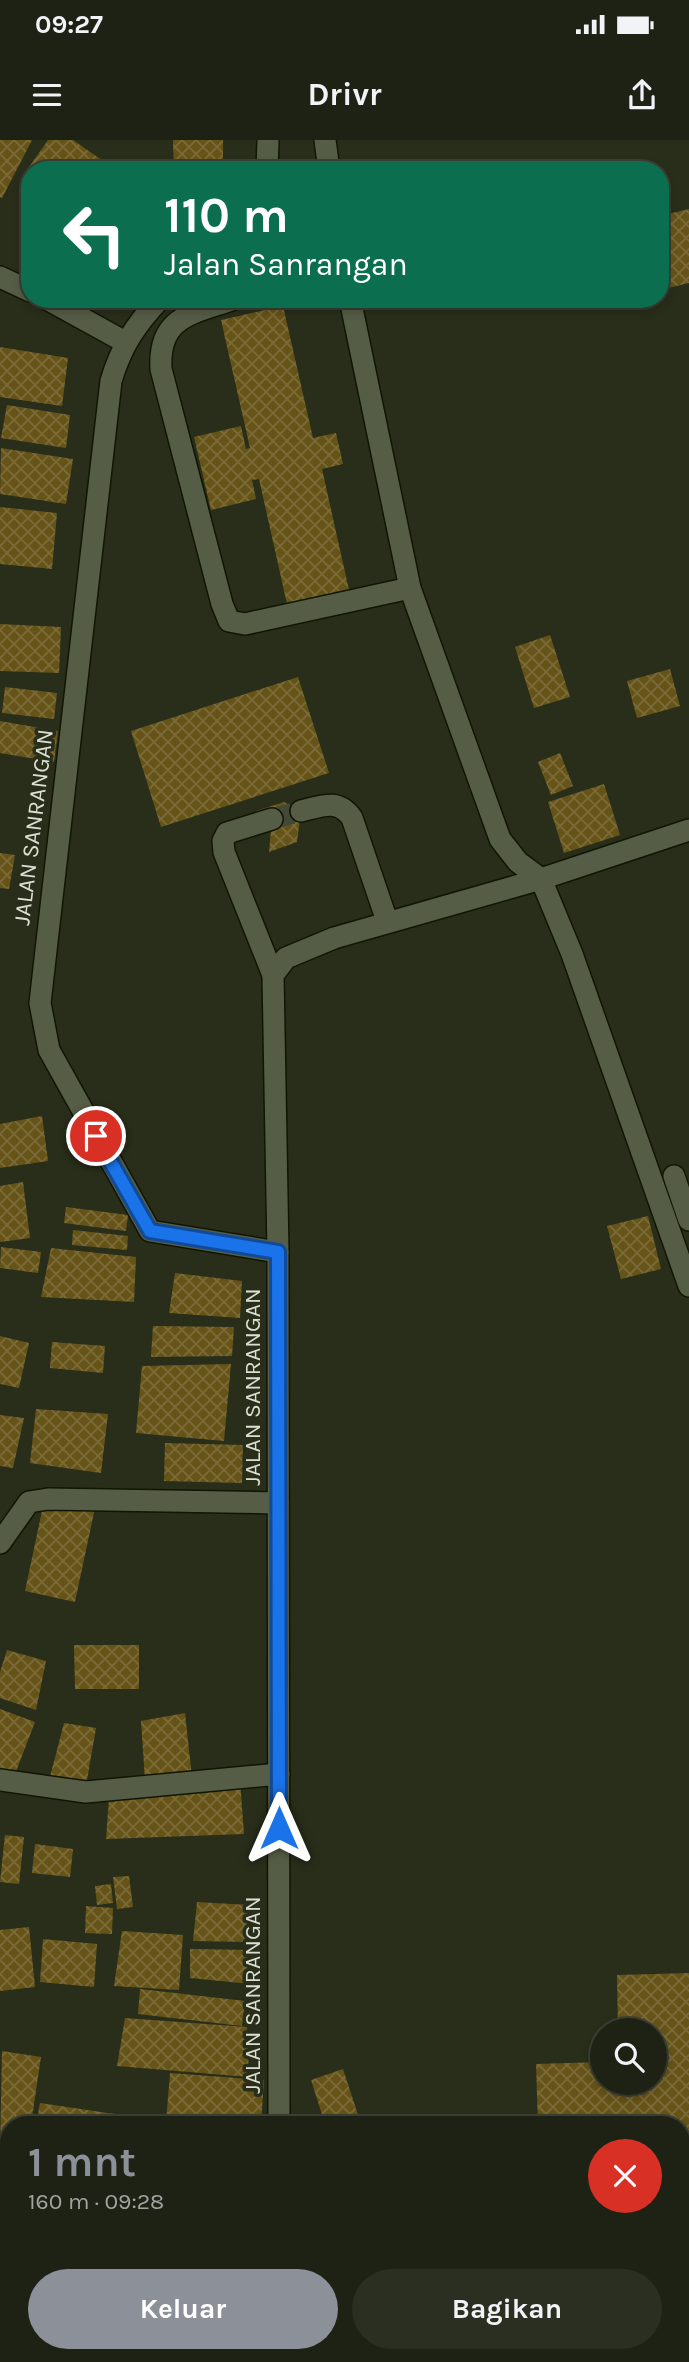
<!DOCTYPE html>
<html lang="id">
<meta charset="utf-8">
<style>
:root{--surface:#1e2214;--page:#2b2f22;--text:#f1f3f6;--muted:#a1a4a0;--line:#3c3f34;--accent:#8c9099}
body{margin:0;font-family:Karla,sans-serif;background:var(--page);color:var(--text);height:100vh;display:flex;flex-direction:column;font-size:26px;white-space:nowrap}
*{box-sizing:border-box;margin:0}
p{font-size:23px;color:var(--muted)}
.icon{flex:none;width:38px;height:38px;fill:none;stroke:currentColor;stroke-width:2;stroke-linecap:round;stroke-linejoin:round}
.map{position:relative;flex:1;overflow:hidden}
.sheet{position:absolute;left:0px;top:1976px;width:690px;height:247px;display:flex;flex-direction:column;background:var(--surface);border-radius:28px 28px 0 0;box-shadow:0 4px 10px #0003,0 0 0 2px var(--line)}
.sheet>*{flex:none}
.hud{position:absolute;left:21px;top:21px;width:648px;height:147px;border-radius:28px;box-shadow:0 4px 10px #0003,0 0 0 2px var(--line);background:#0b6e4f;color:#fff;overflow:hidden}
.controls{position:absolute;left:590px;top:1878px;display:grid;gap:14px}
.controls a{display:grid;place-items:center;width:77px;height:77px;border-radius:50%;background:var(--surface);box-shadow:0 4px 10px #0003,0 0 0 2px var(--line);font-size:35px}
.pin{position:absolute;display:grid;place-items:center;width:60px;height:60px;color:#fff;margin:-30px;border:4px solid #fff;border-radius:50%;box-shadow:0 2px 7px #0007}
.me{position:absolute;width:77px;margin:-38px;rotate:0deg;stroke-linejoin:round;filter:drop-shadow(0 0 5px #0008)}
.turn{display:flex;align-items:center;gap:24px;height:147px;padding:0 28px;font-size:32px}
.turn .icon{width:91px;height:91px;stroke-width:2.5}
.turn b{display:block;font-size:49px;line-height:60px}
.round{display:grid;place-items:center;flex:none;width:74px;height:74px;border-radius:37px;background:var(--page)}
.headline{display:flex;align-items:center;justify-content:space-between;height:119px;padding:0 28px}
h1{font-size:42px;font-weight:700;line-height:52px;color:var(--accent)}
.action{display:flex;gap:14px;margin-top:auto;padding:14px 28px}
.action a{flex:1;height:80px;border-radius:42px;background:var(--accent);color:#fff;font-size:28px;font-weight:700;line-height:80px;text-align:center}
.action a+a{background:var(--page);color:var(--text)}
.status{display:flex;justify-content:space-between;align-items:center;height:49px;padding:0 35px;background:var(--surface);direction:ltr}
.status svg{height:19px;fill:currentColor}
header{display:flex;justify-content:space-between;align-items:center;height:91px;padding:0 28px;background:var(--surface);font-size:32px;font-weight:700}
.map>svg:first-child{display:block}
</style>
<div class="status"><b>09:27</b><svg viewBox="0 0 49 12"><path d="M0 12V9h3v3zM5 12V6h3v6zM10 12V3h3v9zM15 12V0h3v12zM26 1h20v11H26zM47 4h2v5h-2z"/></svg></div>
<header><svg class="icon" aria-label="menu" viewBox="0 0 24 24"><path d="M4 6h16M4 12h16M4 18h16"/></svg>Drivr<svg class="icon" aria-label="share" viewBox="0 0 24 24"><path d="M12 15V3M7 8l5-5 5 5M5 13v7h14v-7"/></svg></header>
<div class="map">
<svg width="689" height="2222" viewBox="0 0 689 2222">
<defs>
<pattern id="building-cross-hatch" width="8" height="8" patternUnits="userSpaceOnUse" patternTransform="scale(1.75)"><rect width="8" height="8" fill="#665318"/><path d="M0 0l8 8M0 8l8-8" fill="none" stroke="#7b6b39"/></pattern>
</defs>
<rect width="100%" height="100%" fill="#282e1a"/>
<!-- building -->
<g fill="url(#building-cross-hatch)">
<path d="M0 0H32L2 58 0 57Z"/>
<path d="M48 0H73L116 30H30V42L22 37Z"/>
<path d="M173 0H223V30H174Z"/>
<path d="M689 69V143L660 150V76Z"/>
<path d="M283 166 313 298 336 293 343 324 322 329 349 450 287 464 259 339 252 340 256 359 211 370 194 297 241 286 246 309 250 308 221 180Z"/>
<path d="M0 207 68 218 62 266 0 257Z"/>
<path d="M7 265 70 275 66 308 1 298Z"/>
<path d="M1 308 73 319 66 364 0 354Z"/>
<path d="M0 367 57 373 52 429 0 424Z"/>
<path d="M0 484 61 487 59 533 0 531Z"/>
<path d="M550 495 570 557 534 568 515 507Z"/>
<path d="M670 529 680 566 637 578 627 541Z"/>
<path d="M298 537 329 633 161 687 131 591Z"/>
<path d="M5 547 57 553 54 579 2 573Z"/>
<path d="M0 581 58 591 54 622 0 613Z"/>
<path d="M560 613 573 646 551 655 538 622Z"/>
<path d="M604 644 620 695 564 713 548 662Z"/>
<path d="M284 662 301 671 297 702 269 712 272 679 256 671Z"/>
<path d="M0 713 15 715 9 749 0 748Z"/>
<path d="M42 976 48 1021 0 1028V984Z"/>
<path d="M23 1042 30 1098 0 1102V1046Z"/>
<path d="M66 1067 128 1075 126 1091 64 1083Z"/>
<path d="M648 1076 661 1129 621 1139 607 1086Z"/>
<path d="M73 1090 128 1096 127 1110 72 1105Z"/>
<path d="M1 1107 41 1112 38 1133 0 1128Z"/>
<path d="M51 1108 136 1117 134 1162 41 1157Z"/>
<path d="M175 1133 242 1141 240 1178 169 1173Z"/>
<path d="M153 1186 234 1187 232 1216 151 1217Z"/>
<path d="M0 1196 29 1203 19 1248 0 1244Z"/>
<path d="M52 1202 105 1206 103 1233 50 1228Z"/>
<path d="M231 1224 224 1301 136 1293 142 1226Z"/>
<path d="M36 1269 108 1274 101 1333 30 1323Z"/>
<path d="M0 1275 24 1278 13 1328 0 1326Z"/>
<path d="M165 1303 243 1305 242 1343 164 1341Z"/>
<path d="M46 1352 96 1363 75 1462 25 1451Z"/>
<path d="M74 1505H139V1549H75Z"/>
<path d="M7 1510 46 1521 36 1570 0 1558V1532Z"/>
<path d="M0 1569 35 1582 12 1642 0 1637Z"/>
<path d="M185 1573 192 1637 145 1640 141 1581Z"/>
<path d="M64 1583 96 1588 87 1640 50 1637Z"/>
<path d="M240 1640 244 1694 106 1699 109 1658Z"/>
<path d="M5 1695 24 1697 19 1744 0 1742Z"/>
<path d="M35 1704 73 1709 70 1737 32 1733Z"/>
<path d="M129 1736 133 1767 117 1769 113 1737Z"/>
<path d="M111 1744 113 1763 97 1765 95 1746Z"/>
<path d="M197 1762 250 1765 247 1802 193 1801Z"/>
<path d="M86 1766 113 1768 112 1794 85 1793Z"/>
<path d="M29 1787 35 1847 0 1851V1790Z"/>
<path d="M122 1791 183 1795 179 1850 114 1846Z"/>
<path d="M43 1799 97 1804 94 1847 40 1842Z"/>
<path d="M190 1809 253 1810 251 1844 190 1838Z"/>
<path d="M689 1833V2006H681V1984H538L536 1924 602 1922V1942H654V1890H618L617 1835Z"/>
<path d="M140 1849 245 1861 242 1886 138 1874Z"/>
<path d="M125 1878 247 1887 249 1937 117 1926Z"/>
<path d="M2 1911 41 1917 31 1984H9V2011L0 2010Z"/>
<path d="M343 1929 361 1984H325L311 1940Z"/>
<path d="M170 1933 264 1940 261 1984 166 1982Z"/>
<path d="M40 1963 135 1977 134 1984H36Z"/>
<path d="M0 2023 9 2024V2088H0Z"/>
<path d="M0 2102 9 2103V2182L0 2181Z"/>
<path d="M187 2214H252L253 2222H188Z"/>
</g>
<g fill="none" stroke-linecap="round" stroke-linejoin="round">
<!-- minor-tunnel -->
<path stroke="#434936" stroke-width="21" stroke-dasharray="21 10" stroke-linecap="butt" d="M272 679 301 671"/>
<defs>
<g id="minor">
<path d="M325 0 329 30"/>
<path d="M267 30 268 0"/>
<path d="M0 137 30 151"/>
<path d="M47 159 125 202"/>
<path d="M160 159C136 184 121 207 111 241L40 863 49 910 150 1091 278 1112 279 1984"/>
<path d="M234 159C192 174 158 176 161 229L222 464 229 481 245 484 410 448"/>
<path d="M350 159 410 448 500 699 518 722 541 739 572 814 689 1146"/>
<path d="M301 671C322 666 338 658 352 678L387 781"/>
<path d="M272 679 227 693 223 701 224 712 273 835"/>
<path d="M674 1036 689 1080"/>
<path d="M278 1112 273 835 286 818 334 798 541 739 689 690"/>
<path d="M0 1403 29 1362 48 1359 278 1363"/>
<path d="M0 1640 86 1652 279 1634"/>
<path d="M279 2214V2222"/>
<path d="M655 2214V2222"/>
<path d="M680 2214 681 2222"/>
</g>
</defs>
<!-- minor casing -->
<use href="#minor" stroke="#111604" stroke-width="24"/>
<!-- minor -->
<use href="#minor" stroke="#565d46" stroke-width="21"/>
</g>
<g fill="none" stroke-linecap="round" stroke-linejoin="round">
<defs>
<path id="route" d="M96 996 150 1091 278 1112 279 1688"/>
</defs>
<!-- route casing -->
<use href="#route" stroke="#114b97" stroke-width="18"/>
<!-- route -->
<use href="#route" stroke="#1a73e8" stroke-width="12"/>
</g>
<g text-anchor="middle" stroke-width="7" stroke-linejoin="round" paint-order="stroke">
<!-- street labels -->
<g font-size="23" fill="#dbdfd2" stroke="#282e1a">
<text transform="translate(33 687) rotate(-83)" y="8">JALAN SANRANGAN</text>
<text transform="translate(252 1247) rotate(-90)" y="8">JALAN SANRANGAN</text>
<text transform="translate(252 1855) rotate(-90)" y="8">JALAN SANRANGAN</text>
</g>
</g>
</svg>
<div class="controls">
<a><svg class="icon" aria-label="search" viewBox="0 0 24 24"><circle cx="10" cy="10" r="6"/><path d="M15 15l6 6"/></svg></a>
</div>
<div class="pin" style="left:96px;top:996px;background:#d93025"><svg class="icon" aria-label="arrive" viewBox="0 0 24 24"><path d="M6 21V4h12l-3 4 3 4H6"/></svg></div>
<svg class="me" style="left:279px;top:1688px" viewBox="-20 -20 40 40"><path d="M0-17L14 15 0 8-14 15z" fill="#1a73e8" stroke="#fff" stroke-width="4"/></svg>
<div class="hud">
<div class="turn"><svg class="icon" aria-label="left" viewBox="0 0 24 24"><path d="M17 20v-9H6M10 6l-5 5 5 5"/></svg><div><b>110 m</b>Jalan Sanrangan</div></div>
</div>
<section class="sheet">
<div class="headline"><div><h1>1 mnt</h1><p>160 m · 09:28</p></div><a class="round" style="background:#d93025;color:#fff"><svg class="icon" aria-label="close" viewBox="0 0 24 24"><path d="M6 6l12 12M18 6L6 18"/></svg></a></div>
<div class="action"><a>Keluar</a><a>Bagikan</a></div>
</section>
</div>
